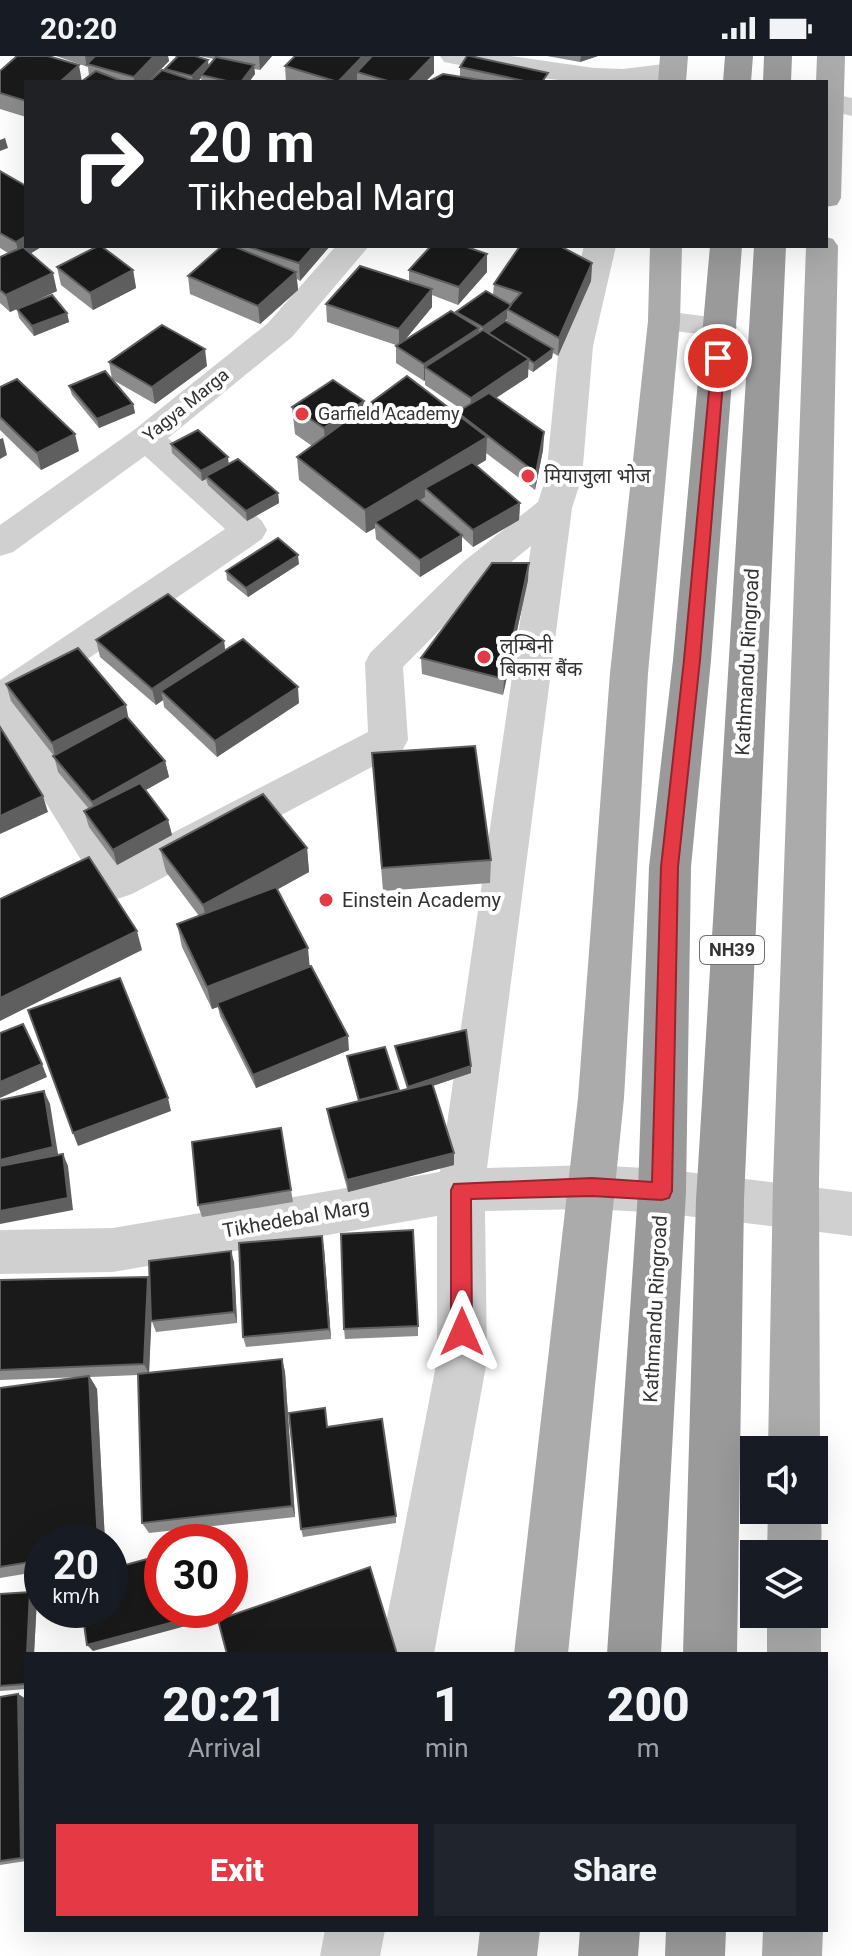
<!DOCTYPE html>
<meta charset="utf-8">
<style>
:root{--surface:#171b24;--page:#20242c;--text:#f1f3f6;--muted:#9ea1a6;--accent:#e63946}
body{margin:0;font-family:Roboto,"Noto Sans Devanagari",sans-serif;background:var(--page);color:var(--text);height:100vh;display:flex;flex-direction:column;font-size:30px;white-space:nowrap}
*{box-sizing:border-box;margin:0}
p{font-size:26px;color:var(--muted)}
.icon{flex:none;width:44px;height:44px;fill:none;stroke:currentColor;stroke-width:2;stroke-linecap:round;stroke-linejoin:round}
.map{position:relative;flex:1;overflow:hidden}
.details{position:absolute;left:24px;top:1596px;width:804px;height:280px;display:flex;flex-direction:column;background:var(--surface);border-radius:0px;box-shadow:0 8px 32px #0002}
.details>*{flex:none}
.guide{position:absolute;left:24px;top:24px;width:804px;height:168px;border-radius:0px;box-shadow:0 8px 32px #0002;background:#202124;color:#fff;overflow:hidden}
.tools{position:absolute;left:740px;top:1380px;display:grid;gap:16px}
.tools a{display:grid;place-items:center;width:88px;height:88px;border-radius:0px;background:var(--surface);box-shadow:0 8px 32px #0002;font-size:40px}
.speed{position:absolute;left:24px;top:1468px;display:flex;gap:16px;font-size:40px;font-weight:700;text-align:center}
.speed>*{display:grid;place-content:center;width:104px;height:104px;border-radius:50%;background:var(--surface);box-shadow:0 8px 32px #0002;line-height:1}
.speed small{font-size:20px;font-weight:400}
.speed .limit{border:12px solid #d22;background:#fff;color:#111}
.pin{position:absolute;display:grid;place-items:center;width:68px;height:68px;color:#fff;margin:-34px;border:4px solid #fff;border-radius:50%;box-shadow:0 2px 8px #0007}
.me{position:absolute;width:88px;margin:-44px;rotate:0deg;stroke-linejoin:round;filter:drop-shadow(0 0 6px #0008)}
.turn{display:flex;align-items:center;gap:28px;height:168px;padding:0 32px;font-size:36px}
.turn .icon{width:104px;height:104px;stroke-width:2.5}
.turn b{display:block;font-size:56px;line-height:68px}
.eta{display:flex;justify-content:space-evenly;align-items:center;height:136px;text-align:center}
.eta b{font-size:48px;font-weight:800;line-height:56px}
.action{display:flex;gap:16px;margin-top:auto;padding:16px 32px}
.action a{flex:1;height:92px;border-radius:0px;background:var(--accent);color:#fff;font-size:32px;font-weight:800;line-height:92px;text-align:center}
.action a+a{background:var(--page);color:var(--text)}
.status{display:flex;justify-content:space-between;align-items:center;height:56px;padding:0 40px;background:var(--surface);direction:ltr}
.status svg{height:22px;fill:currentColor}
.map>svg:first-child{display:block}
</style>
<div class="status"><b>20:20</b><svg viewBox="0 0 49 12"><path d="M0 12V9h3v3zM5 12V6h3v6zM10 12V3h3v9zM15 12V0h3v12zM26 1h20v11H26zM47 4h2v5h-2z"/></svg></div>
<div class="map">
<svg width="852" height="1900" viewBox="0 0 852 1900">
<rect width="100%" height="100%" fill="#fff"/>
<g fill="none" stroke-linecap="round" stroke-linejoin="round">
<!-- minor -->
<g fill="#d0d0d0" fill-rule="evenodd">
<path d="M440 0H511L594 12 623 13 672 7 682 10 686 16 682 22C616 38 521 19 454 8L444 6Z"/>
<path d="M830 37 852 42V60L826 54V38Z"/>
<path d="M336 190H369L292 281 168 382 262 465 267 474 262 483 25 646 124 802 368 676 365 607 370 597 463 506 538 446 546 421 559 290 584 190H616L593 290 582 421 572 452 487 1112 592 1109 662 1113 852 1136V1180L662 1157 592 1153 485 1155 487 1304 434 1598H380L437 1304V1160L113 1216 0 1218V1174L113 1172 440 1116 531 490 489 524 403 611 408 684 402 695 132 838 117 843 102 838 0 672V624L225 473 145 400 13 496 0 500V469L134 374 268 267Z"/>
<path d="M664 255 733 264 737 271 733 278 721 281 652 272 648 265 652 258Z"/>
<path d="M325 1874H385L380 1900H320Z"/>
</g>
<!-- major -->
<g fill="#ababab" fill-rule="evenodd">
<path d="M660 0H688L686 26H658Z"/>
<path d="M817 0H845L841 142 837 149 826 151V26H816Z"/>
<path d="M826 181 833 183 838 190 819 1125 820 1394 814 1408V1394H768L773 1125 806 190H826Z"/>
<path d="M650 190H682L680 265 648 617 624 1042 568 1598H514L578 1042 610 617 648 265Z"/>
<path d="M814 1439C824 1462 824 1491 814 1514V1498H767L768 1454H814Z"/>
<path d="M814 1541 821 1558V1598H767V1558H814Z"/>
<path d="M480 1874H540L537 1900H477Z"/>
<path d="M763 1874H823L822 1900H762Z"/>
</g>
<!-- highway -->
<g fill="#9a9a9a" fill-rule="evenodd">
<path d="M725 0H753L751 26H723Z"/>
<path d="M764 0H792L791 26H763Z"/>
<path d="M710 190H742L711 604 691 811 686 1135 661 1598H607L638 1135 649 811 673 604Z"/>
<path d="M754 190H786L744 1144 737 1598H683L696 1144Z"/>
<path d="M580 1874H640L638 1900H578Z"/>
<path d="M666 1874H726L725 1900H665Z"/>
</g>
</g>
<!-- wall -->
<g fill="#8c8c8c" fill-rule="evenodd">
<path d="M56 0H168L169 5 148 26H26V61L0 53V15L82 25 89 20 88 11Z"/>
<path d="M174 0H195L209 9 214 3 199 0H272L260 14 254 13 255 18 249 26H202L201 22 197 26 165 16V13L177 1Z"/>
<path d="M434 0V17L425 26H358L357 24 355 26H286L285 10Z"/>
<path d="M547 0H598L580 6Z"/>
<path d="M460 11 547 26H428L460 20Z"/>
<path d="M0 115 30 198 57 235 25 250 67 257 69 266 34 280 19 262 17 253 10 256 0 247V201L8 197 0 192Z"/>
<path d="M238 190H330L300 225 297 223 298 234 260 268 190 238 188 220 238 192Z"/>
<path d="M487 198V216L458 249 432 239V251L405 284 456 258V256L493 239 494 228 592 207 591 225 558 300 553 297 552 302 533 316 528 313V321L496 342 544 376 543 394 535 434 486 397V404L476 410 520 447 519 464 473 491 462 481V495L420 521 376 483 375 472 366 477 299 424 297 401 312 390 295 378 292 351 364 352 457 358V356L461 353 425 329V324L424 325 396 307V289L327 266 326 248 409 226V214ZM507 263 506 266 488 277Z"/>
<path d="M57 211 133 214 136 232 93 254 61 229Z"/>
<path d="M109 306 207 310 155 348 113 324 133 348 135 357 99 372 72 339 69 330 112 323Z"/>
<path d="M0 331 79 395 41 414 0 374Z"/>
<path d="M171 388 229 408 278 437 279 447 247 465 208 429 206 423 202 425 172 397Z"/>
<path d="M299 508 248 541 227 524 226 515Z"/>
<path d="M528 524 503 639 422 618 421 602Z"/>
<path d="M96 584 224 585 225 595 299 647 217 701 164 651 163 644 156 649 100 601Z"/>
<path d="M6 628 129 663 165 705 169 721 145 734 168 764 172 779 117 809 89 771 84 755 89 753 58 716 54 700 11 645Z"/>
<path d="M372 697 491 804 490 827 383 835Z"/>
<path d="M307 792 309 816 277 833 310 910 349 994 256 1032 220 960 218 951 212 953 182 891 177 868 199 860 166 816 160 793Z"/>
<path d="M395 990 471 1010V1017L433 1030 454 1097V1109L348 1136 329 1066 327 1053 358 1045 348 1007 347 1000 399 1035 407 1033 396 997Z"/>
<path d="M281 1072 293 1146 202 1161 198 1149Z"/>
<path d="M324 1192 331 1283 246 1291 243 1281Z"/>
<path d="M234 1206 237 1267 156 1276 151 1263 149 1317 282 1303 285 1316 295 1461 149 1477 142 1467 138 1319 90 1321 97 1333 105 1486H42V1515L0 1522V1332L83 1321 0 1324V1224L148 1221 150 1225Z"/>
<path d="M418 1270V1280L345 1283 344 1273Z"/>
<path d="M396 1460V1467L303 1481 301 1473Z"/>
<path d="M30 1536 37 1542 34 1598H26V1633L0 1635V1538Z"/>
<path d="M18 1638 26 1643V1805L0 1809V1641Z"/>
</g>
<!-- shaded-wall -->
<g fill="#5f5f5f">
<path d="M85 0H103L87 8V12Z"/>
<path d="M154 0H168L169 5 148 26H134V21Z"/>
<path d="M259 0H272L260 14Z"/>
<path d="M363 0H378L357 16V24L355 26H338Z"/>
<path d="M434 0V17L425 26H408Z"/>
<path d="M581 0H598L580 6Z"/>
<path d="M208 4 209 13 201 19V22L197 26H193L192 20Z"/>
<path d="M79 9 82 26H60Z"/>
<path d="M254 9 255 18 249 26H241Z"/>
<path d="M5 82 8 92 0 95V84Z"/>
<path d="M26 180V190H43L20 204 16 186Z"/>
<path d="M314 190H330L300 225 299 207Z"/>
<path d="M487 198V216L458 249 459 231Z"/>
<path d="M592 207 591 225 558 300 559 282Z"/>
<path d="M133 214 136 232 93 254 90 237Z"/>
<path d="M296 216 298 234 260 268 258 250Z"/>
<path d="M53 217 57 235 10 256 6 239Z"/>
<path d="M432 233V251L399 291V273Z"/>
<path d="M507 253V263L483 281V271Z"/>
<path d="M67 257 69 266 34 280 32 270Z"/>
<path d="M479 272 478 290 425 311V324L424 325V308Z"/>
<path d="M205 293 207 310 155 348 152 331Z"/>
<path d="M553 293 552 302 533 316 534 307Z"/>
<path d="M529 303 528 321 470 359 471 342Z"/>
<path d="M364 345 365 372 326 399 324 372Z"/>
<path d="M133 348 135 357 99 372 97 363Z"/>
<path d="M544 376 543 394 535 434 536 417Z"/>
<path d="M75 378 79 395 41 414 37 397Z"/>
<path d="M487 381 486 404 432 437 425 432V441L379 469 375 466V472L366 477 365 454Z"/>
<path d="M3 382 7 399 0 403V383Z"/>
<path d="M228 401 229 410 206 420V423L202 425 201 415Z"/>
<path d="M278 437 279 447 247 465 246 455Z"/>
<path d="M520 447 519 464 473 491V474Z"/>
<path d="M462 479V495L420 521V504Z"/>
<path d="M298 499 299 508 248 541 246 532Z"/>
<path d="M529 507 528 524 503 639 504 623Z"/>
<path d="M224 585 226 601 161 635 163 644 156 649 152 633Z"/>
<path d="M298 631 299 647 217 701 215 685Z"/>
<path d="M126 649 129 665 56 703 52 687Z"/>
<path d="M165 705 169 721 96 762 92 746Z"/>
<path d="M43 740 48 756 0 778V760Z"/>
<path d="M168 764 172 779 117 809 113 794Z"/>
<path d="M307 792 309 816 208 872 203 849Z"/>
<path d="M137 875 142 894 0 965V942Z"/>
<path d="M308 892 310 914 217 947 218 951 212 953 207 931Z"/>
<path d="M348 980 349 994 256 1032 253 1019Z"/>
<path d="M42 1008 47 1021 0 1042V1026Z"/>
<path d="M471 1010V1017L408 1038V1031Z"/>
<path d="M44 1035 50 1048 59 1104 0 1117V1104Z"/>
<path d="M168 1042 171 1055 78 1090 73 1077Z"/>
<path d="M454 1097V1109L348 1136 347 1124Z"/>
<path d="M63 1098 68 1110 73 1154 0 1168V1155Z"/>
<path d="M322 1180 324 1192 331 1283 329 1273Z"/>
<path d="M231 1195 234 1206 237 1267 234 1256Z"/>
<path d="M148 1221 153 1232 149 1318 144 1308Z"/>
<path d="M282 1303 285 1316 295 1461 292 1450Z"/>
<path d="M89 1320 97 1333 105 1486H98Z"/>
<path d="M30 1536 37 1542 34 1598H27Z"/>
<path d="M192 1554H195L197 1567 93 1595 87 1589Z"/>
<path d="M18 1638 26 1643V1803L21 1802Z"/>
</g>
<!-- building -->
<g fill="#1a1a1a" stroke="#5f5f5f" stroke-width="2">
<path d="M17 0H48L79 9 60 26H26V45L0 37V15Z"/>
<path d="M95 0H154L134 21 87 8Z"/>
<path d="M178 0H195L208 4 192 20 165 13Z"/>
<path d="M295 0H363L338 26 285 10Z"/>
<path d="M372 0H433L408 26H391L357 16Z"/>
<path d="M467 0H470L548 17 542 26H529L460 11Z"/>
<path d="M216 1 254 9 241 26H231L201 19Z"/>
<path d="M162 14 198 26H149Z"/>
<path d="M96 15 124 26H81Z"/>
<path d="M443 18 492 26H428Z"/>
<path d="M0 115 26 130V180L16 186 0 177Z"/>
<path d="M98 190H101L133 214 90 237 57 211Z"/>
<path d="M222 190H233L296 216 258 250 188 220Z"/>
<path d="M246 190H314L299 207Z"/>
<path d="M431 190H464L487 198 459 231 409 214Z"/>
<path d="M520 190H560L592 207 559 282 507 253 521 237 494 228Z"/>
<path d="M23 191 53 217 6 239 0 234V201Z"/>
<path d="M360 210 432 233 399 273 326 248Z"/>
<path d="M486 235 511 249 508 253 483 271 456 256Z"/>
<path d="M52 239 67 257 32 270 17 253Z"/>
<path d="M451 255 479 272 424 308 396 290Z"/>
<path d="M505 265 553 293 534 307 488 277Z"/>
<path d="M162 269 205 293 152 331 109 306Z"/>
<path d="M483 274 529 303 471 342 425 311Z"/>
<path d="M105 315 133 348 97 363 69 330Z"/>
<path d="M407 320 487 381 365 454 297 401Z"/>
<path d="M17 323 75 378 37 397 0 361V331Z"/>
<path d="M333 324 364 345 324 372 292 351Z"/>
<path d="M489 337 544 376 536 417 457 356Z"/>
<path d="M198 374 228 401 201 415 171 388Z"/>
<path d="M238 403 278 437 246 455 206 420Z"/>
<path d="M472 406 520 447 473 474 425 432Z"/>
<path d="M417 442 462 479 420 504 375 466Z"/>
<path d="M278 482 298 499 246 532 226 515Z"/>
<path d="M492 507H529L504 623 421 602Z"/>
<path d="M168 538 224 585 152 633 96 584Z"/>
<path d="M243 583 298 631 215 685 161 635Z"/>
<path d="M78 592 126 649 52 687 6 628Z"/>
<path d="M126 660 165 705 92 746 53 700Z"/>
<path d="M0 671 43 740 0 760Z"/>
<path d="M475 690 491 804 382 812 372 697Z"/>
<path d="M140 727 168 764 113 794 84 755Z"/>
<path d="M263 738 307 792 203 849 160 793Z"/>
<path d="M89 801 137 875 0 942V843Z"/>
<path d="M276 831 308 892 207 931 177 868Z"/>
<path d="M311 910 348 980 253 1019 217 947Z"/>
<path d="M120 922 168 1042 73 1077 28 954Z"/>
<path d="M23 968 42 1008 0 1026V977Z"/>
<path d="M466 974 471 1010 408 1031 395 990Z"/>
<path d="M385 991 399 1034 359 1044 347 1000Z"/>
<path d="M432 1027 454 1097 347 1124 327 1053Z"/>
<path d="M44 1035 53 1091 0 1104V1044Z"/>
<path d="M281 1072 291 1134 198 1149 192 1086Z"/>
<path d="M63 1098 68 1142 0 1155V1110Z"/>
<path d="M413 1174 418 1270 344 1273 341 1178Z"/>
<path d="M322 1180 329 1273 243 1281 239 1187Z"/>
<path d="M231 1195 234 1256 151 1265 149 1205Z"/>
<path d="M148 1221 144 1308 0 1314V1224Z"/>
<path d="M282 1303 292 1450 142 1467 138 1318Z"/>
<path d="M89 1320 98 1486H42V1504L0 1511V1332Z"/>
<path d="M325 1352 327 1371 382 1363 396 1460 301 1473 289 1357Z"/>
<path d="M162 1499V1554H192L193 1561 87 1589 82 1554H110V1513Z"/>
<path d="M370 1511 397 1598H227L218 1564Z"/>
<path d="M30 1536 27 1598H26L25 1628 0 1630V1538Z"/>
<path d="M18 1638 21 1802 0 1805V1641Z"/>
</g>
<!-- route -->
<path fill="#e63946" stroke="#96252e" stroke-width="2" d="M718 297 725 302 700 604 678 811 672 1135 669 1142 662 1144 592 1140 471 1143 472 1276 469 1283 462 1286 454 1283 451 1276V1134L454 1128 592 1122 652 1126 661 811 684 604 712 302Z"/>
<!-- markers -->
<g fill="#e63946" stroke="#fff" stroke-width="3">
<circle cx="302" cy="358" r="8"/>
<circle cx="528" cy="420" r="8"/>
<circle cx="484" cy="601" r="8"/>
<circle cx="326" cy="844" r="8"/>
</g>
<g text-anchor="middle" stroke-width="8" stroke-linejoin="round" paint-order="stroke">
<!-- far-street labels -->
<g font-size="18" fill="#333" stroke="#fff">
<text transform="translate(186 349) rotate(-39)" y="6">Yagya Marga</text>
</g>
<!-- far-poi labels -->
<g font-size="18" fill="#333" stroke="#fff" text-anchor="start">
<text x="318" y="364">Garfield Academy</text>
</g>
<!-- shield labels -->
<rect fill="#fff" stroke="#707070" stroke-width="2" x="700" y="880" width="64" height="28" rx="6"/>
<g font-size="18" font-weight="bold" fill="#333">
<text x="732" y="900">NH39</text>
</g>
<!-- poi labels -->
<g font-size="20" fill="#333" stroke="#fff" text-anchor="start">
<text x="544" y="427">मियाजुला भोज</text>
<text x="500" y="597">लुम्बिनी<tspan x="500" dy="23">बिकास बैंक</tspan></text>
<text x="342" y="851">Einstein Academy</text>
</g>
<!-- street labels -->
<g font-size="20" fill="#333" stroke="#fff">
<text transform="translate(747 606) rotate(-87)" y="7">Kathmandu Ringroad</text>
<text transform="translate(296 1162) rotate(-10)" y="7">Tikhedebal Marg</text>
<text transform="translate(655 1253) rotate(-87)" y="7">Kathmandu Ringroad</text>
</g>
</g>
</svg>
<div class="tools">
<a><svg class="icon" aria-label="sound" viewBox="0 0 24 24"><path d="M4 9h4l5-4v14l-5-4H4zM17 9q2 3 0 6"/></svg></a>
<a><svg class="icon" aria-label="layers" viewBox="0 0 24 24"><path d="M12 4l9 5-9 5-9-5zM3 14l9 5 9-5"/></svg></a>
</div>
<div class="speed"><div>20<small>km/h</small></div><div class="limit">30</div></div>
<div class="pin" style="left:718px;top:302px;background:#d93025"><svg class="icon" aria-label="arrive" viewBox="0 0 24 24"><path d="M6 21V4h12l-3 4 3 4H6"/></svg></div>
<svg class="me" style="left:462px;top:1276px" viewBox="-20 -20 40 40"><path d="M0-17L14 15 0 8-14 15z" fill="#e63946" stroke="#fff" stroke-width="4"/></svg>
<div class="guide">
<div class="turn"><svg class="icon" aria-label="right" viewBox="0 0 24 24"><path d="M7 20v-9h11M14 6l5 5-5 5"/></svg><div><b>20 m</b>Tikhedebal Marg</div></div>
</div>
<section class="details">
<div class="eta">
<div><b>20:21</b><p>Arrival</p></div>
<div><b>1</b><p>min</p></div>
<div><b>200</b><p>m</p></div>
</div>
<div class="action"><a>Exit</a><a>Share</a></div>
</section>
</div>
